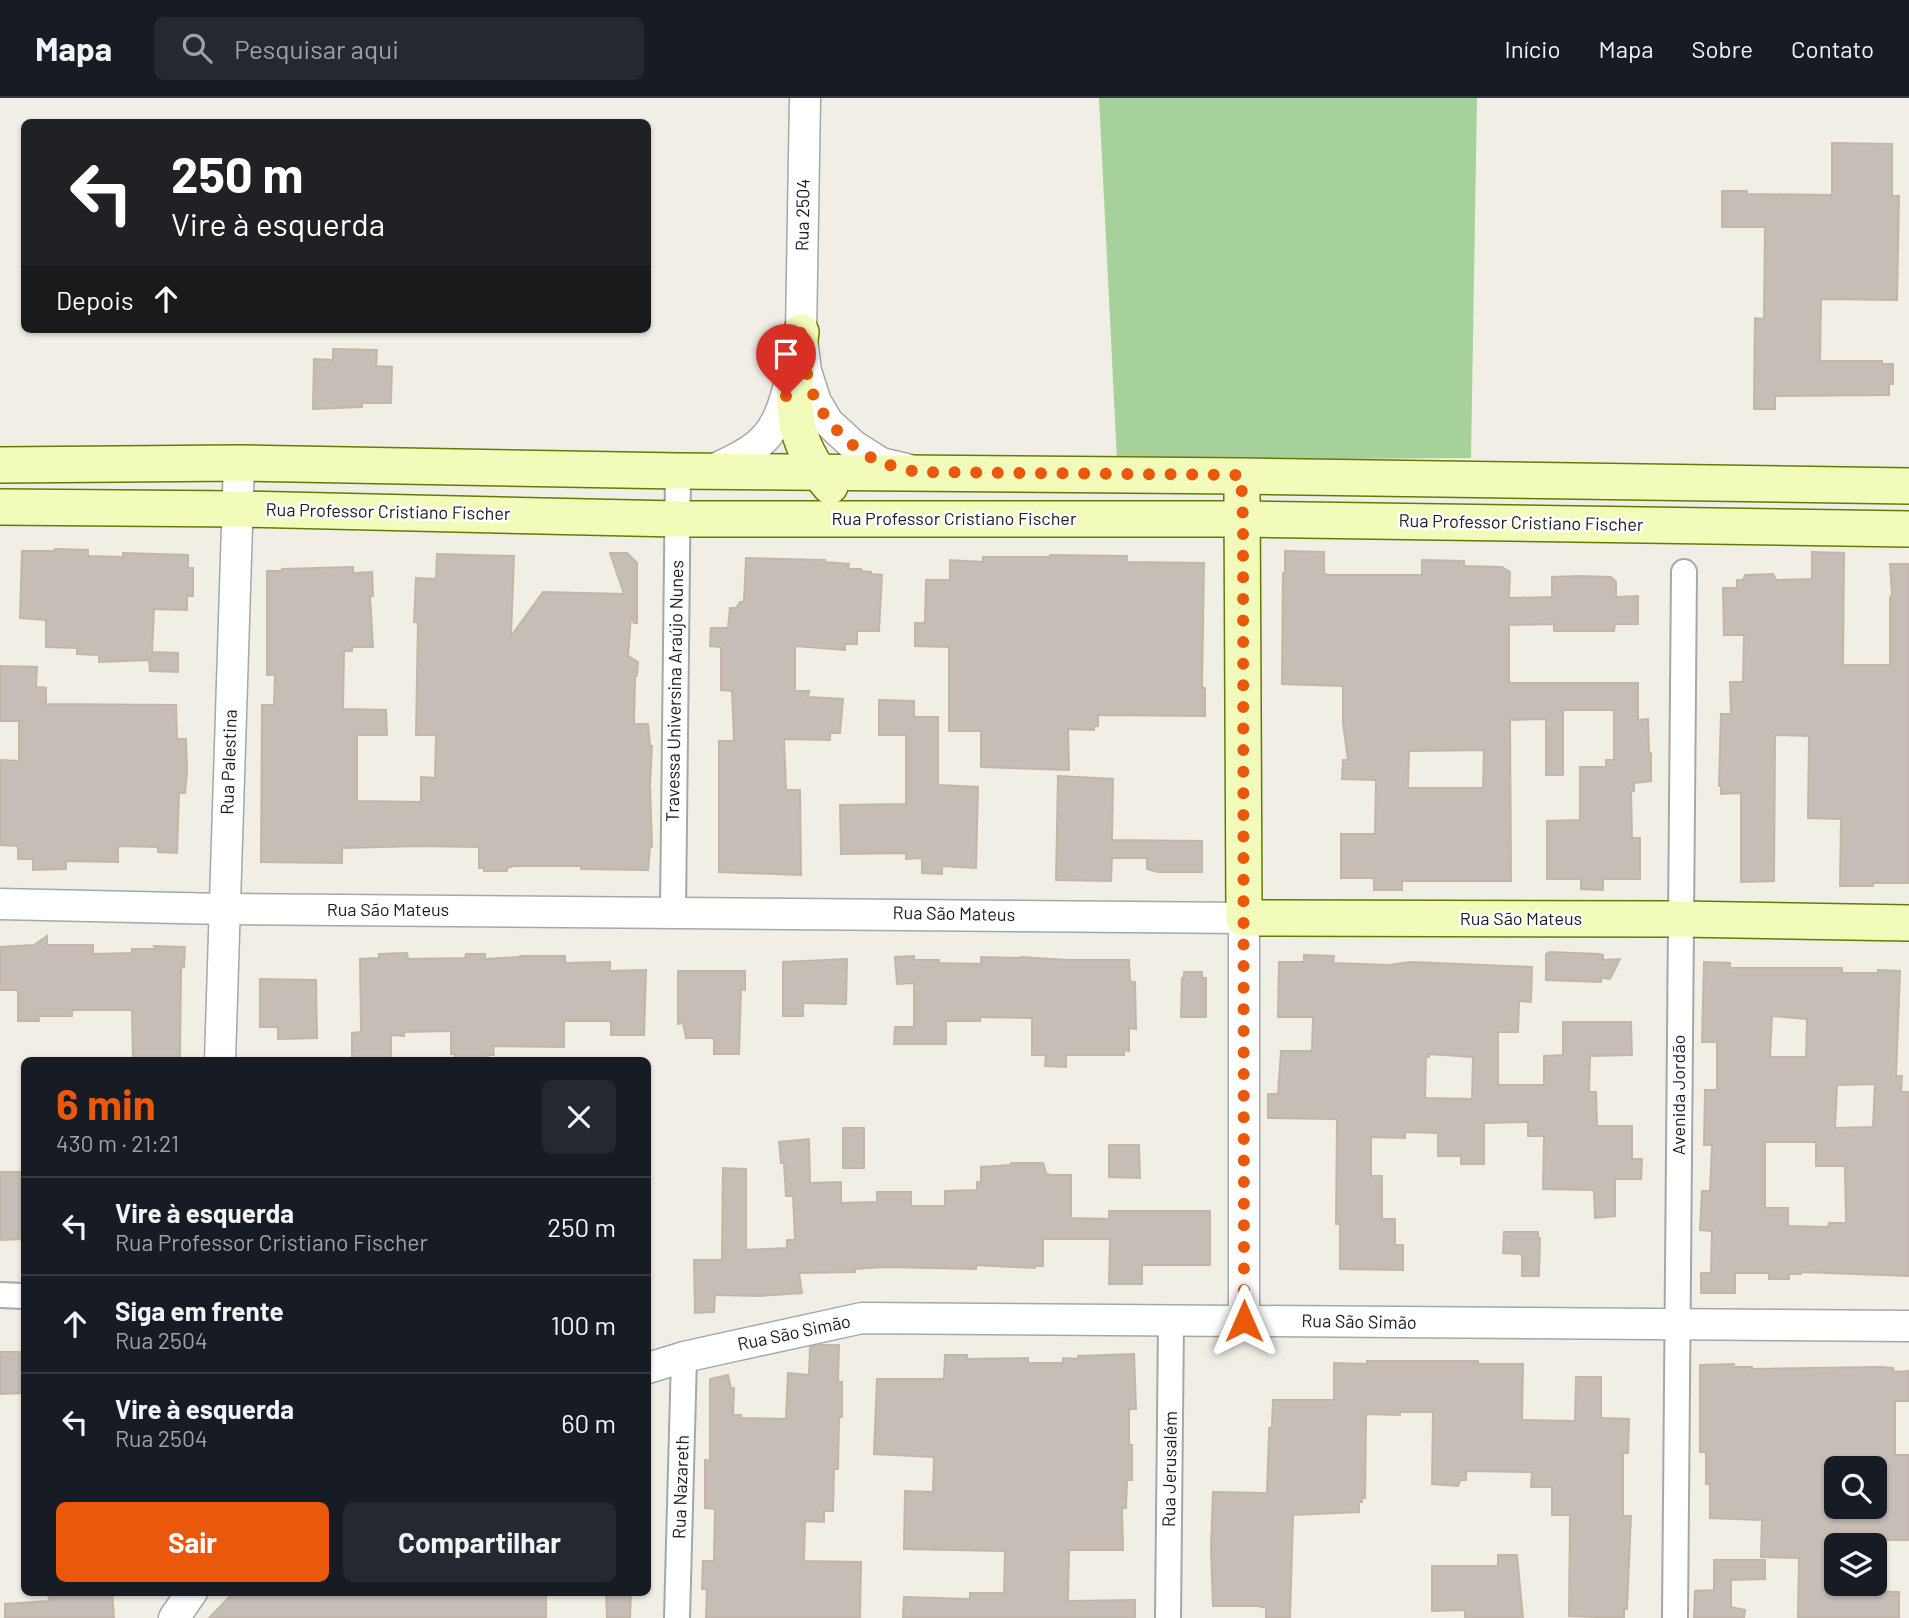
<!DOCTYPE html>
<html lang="pt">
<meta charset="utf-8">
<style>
:root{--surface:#171b24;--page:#242831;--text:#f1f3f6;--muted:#9ea1a6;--line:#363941;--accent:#ea580c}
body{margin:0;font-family:Barlow,sans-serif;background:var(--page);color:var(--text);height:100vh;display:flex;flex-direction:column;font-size:26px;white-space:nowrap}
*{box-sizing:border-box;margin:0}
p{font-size:23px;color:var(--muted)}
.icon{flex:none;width:38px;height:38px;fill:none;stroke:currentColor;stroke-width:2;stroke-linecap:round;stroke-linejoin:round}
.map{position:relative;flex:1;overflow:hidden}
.drawer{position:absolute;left:21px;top:959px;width:630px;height:539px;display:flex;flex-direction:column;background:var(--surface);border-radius:10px;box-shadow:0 2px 5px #0004}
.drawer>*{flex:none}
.banner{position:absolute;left:21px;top:21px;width:630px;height:214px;border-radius:10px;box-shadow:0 2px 5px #0004;background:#202124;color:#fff;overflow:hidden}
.tools{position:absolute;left:1824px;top:1358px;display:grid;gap:14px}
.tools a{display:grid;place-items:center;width:63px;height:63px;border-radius:10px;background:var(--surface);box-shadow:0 2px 5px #0004;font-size:35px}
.pin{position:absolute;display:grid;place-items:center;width:60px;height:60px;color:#fff;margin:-72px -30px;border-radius:50% 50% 50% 0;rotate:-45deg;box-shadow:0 0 7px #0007}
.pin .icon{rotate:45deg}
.me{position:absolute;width:77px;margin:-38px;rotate:0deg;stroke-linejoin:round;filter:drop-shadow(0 0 5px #0008)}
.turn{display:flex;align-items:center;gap:24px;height:147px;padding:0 35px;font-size:32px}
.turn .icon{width:91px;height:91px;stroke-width:2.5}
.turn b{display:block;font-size:49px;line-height:60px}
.then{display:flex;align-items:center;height:66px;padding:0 35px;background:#0003;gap:14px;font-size:26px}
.round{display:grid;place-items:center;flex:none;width:74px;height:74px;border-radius:10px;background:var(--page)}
.head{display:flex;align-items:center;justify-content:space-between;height:119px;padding:0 35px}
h1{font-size:42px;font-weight:700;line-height:52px;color:var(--accent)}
.button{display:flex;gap:14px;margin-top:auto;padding:14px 35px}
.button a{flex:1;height:80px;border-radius:10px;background:var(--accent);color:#fff;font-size:28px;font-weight:700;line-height:80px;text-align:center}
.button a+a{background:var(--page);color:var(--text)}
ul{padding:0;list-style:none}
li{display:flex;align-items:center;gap:21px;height:98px;padding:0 35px;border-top:2px solid var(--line)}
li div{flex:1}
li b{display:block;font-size:26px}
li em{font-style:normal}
header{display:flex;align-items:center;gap:42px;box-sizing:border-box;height:98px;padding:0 35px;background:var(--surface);border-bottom:2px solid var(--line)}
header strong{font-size:33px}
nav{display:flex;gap:38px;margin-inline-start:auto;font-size:24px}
.search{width:490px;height:63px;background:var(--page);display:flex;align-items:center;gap:18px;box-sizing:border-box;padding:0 24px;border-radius:10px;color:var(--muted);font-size:26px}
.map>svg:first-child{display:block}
</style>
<header>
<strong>Mapa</strong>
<div class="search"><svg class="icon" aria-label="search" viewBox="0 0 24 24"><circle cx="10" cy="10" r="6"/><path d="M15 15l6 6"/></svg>Pesquisar aqui</div>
<nav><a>Início</a><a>Mapa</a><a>Sobre</a><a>Contato</a></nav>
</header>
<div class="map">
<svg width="1909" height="1520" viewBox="0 0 1909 1520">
<rect width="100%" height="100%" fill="#f1eee6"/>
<!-- forest -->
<path fill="#a7d19b" d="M1099 0H1477L1471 360 1117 362Z"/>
<!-- building -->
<g fill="#c6beb6" stroke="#c3b6a8" stroke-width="2" fill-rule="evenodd">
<path d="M1832 45 1892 46V98H1899L1897 202 1821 201 1820 263H1882V266H1893V286H1889V297L1775 298V311H1754L1755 220 1764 221 1765 129H1722V93H1747V96L1832 97Z"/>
<path d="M333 251 377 252 376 268 392 269 391 305H362V309L313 311 314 261 333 262Z"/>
<path d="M55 451 88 452V458L123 459V455L188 457V470H193V498H187V512L154 511 152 554 178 555V574L150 573 149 562 99 564V557L77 556V550L46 549V522L20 520 22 453H55Z"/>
<path d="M1285 453 1324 454V476L1330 477H1422V462L1464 463V468L1502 469 1510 474 1509 500 1552 499V479L1579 478 1611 479 1616 484V499L1638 498V526H1615L1614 533H1554V526L1509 527V585H1638V622L1648 621 1649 655H1651V683L1634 685V693H1631L1632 740H1640V781H1603V792L1581 791V781H1547V723L1580 722V669H1606V662H1614V612H1563V677H1546V621L1510 622 1511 783H1402V792H1374V780H1341V736H1375L1376 682 1342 681 1343 662H1348L1343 625V588L1282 586 1283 475H1285ZM1484 652 1483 690H1408L1409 653Z"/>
<path d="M1812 454 1844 455 1843 567H1890V499L1892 497 1890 466H1909V785H1873V788H1840L1841 721 1808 720 1809 638 1775 637 1774 783 1741 784V695L1721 696V688H1719L1721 616H1731L1730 584H1743L1744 537H1724L1723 490H1737V482H1743L1745 477 1773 476 1776 482 1812 481Z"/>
<path d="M610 455H627L637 465V525H634L631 517 628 558 638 564 637 577 635 579 634 626H648L650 648H652L650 687 652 749H650L648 772 581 771V768H514L507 770V773H484V770H479V749L420 748 342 750V765L261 764 262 607H274L275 577H267V473H282V471L353 469V475L372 474 373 498H370L373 549H352V553H344L343 611 386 612 387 637H357V703L421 704V679L435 680 436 637H416L418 524H414L416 480 436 481 437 456 514 458 511 538 543 494 624 496Z"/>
<path d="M1050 457 1127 458V464L1204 465 1202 590H1205V618L1098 617V628H1094V632L1068 631 1069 672 981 669V633H949V549L915 548V525H925L926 482H950V462L983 464V459H1050Z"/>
<path d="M746 460 825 462V464L849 466 848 471H861V473L871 474V476L882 477 879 533H857V546H845V552L795 548V593H809L808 599 843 601 840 635H830V642L784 641 786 690 787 692H800L801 777 719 774V643H734L732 593 721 592V549L710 548 711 530H728L730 510H736L740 504H744Z"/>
<path d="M0 568 37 569 36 589 46 590V606L176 607 177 641H186L187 674 185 695H179L177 755 158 754V749L118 748V764L66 763V771L33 772V761H18V748L0 747V662L19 663V623H0Z"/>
<path d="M879 602 914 603V619H938V687L978 689 976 770 942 768V776L922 775V760L906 761V755L841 756 840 707 906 706V637H879Z"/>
<path d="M1058 678 1113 681 1112 742 1202 743V774H1158L1147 771V760H1112L1111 783 1056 782Z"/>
<path d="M47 838V847H93V856L132 855V851H155L154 848 185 849 184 869 181 870 180 962H133L132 912H72V918H38L39 923H18V892H0V849L34 847Z"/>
<path d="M1550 854 1599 856 1603 857V862L1620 861 1610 881 1601 880V884L1546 882V856Z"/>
<path d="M407 855 408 861 465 860 466 856H485V861L520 859V858H565V865L610 864V873L646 872 644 937H611V923H564V949L493 948 494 957H488V962H455V956H451V933L404 934V938L391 937V962H352V935L361 934 360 861 379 860V856Z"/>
<path d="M1304 857 1334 858 1333 865 1388 867 1410 864 1532 869 1531 904 1519 903 1518 934H1498V987H1544V958L1563 957V924H1631L1632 957 1590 958 1589 994H1596L1597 1028H1632V1061H1642L1641 1081H1615V1118L1595 1120 1594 1092 1543 1091 1544 1038H1528V1024L1484 1025V1066H1461V1058H1438V1035L1405 1034V1040L1371 1039V1078H1382V1121H1395V1147H1403V1172L1340 1171V1126H1336L1337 1021 1268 1020V996H1278L1281 953H1312L1313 919H1278L1279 864H1304ZM1429 956 1473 959 1472 1001 1425 1000 1426 959H1429Z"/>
<path d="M914 858V862H939V865L981 866V859L1021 860V859L1067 862H1129L1130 881 1131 884H1135L1136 931 1129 930V953L1124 952V957H1066V969L1045 968 1046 957H1032V920L980 919V923H946V946H894L895 929H914V885L897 886 895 859Z"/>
<path d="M847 861 846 906 803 905V918H783V864Z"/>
<path d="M1704 864 1730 865V870H1842V875H1878V872L1900 873 1896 978H1902L1901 994H1909V1178L1801 1174V1176H1789V1181H1769V1175H1735V1195H1701V1175H1711L1712 1133 1700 1132 1702 1093H1710L1712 1047H1704L1705 992H1717V944H1702ZM1772 918 1807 921 1806 959H1770ZM1875 986 1873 1029 1835 1030 1837 987ZM1765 1044H1816V1068H1845L1846 1125H1829L1828 1129 1788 1128V1110H1765Z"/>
<path d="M678 873H745V892L741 891 739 956H714V940H686L683 925 678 926Z"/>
<path d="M1184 874H1202V880H1206V919H1181L1182 880 1184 879Z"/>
<path d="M260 881 316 882 317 940 278 941V929H260Z"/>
<rect x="843" y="1030" width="21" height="40"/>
<path d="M809 1041 810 1085 841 1084V1105L877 1104V1094H911V1108H945V1093L977 1092V1084H981V1069L1011 1067V1065H1043L1046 1075 1050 1077H1071V1120L1109 1121V1113H1210V1167H1142V1186H1109L1110 1141H1043V1168H1035V1170L976 1167V1171L884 1169 855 1171V1174L799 1175 802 1195 760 1198 715 1197 714 1214 695 1215 694 1162H722L723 1070 746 1071V1152L787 1150V1142H795L793 1098H786L784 1065H781L779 1044Z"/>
<path d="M1109 1047H1139L1140 1080 1109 1079Z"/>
<path d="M0 1074H24V1141L0 1142Z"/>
<path d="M1504 1134H1538V1140H1540L1539 1178H1522V1156L1503 1155Z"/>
<path d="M819 1247H839L838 1284H842V1319H839L838 1371H834L833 1413H824V1424L805 1423 804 1463 861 1464 860 1520H706L707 1491H702L703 1463H714L715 1411 705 1410V1362L710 1363V1281L728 1277 731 1290H734L733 1317H741V1320L786 1321 788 1275 809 1277 810 1249Z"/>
<path d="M0 1254H24V1295L0 1296Z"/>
<path d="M1134 1256 1136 1311H1129V1347H1132V1382H1127L1126 1410H1122L1123 1452H1069L1068 1503 1135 1502V1520H903L904 1499 970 1501V1495H1004L1005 1453 904 1451 905 1393 933 1394 934 1359 874 1356 877 1281H944L945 1257H967V1261L1028 1260V1265H1063V1260L1078 1261V1258Z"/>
<path d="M1367 1263H1478V1266H1523L1522 1322 1575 1323 1576 1279H1601V1320L1629 1321 1628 1355H1623V1418H1631L1627 1511H1624V1520L1569 1518 1570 1417H1552V1389H1531L1532 1374 1466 1373V1382H1460L1458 1388 1432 1386 1433 1314H1400V1317L1366 1316 1365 1400 1362 1399V1404H1359V1414L1293 1417 1290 1520H1266V1510L1258 1508H1213L1211 1450 1213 1394 1267 1395 1269 1336V1330L1272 1329 1273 1302H1334V1265L1367 1266Z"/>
<path d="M1734 1266 1733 1269H1752V1271L1881 1269 1893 1270 1894 1274 1909 1273V1303H1895V1357H1909V1442H1866V1447H1836V1486H1852V1493L1899 1494V1520H1798L1799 1460 1761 1459 1762 1422 1710 1420V1386H1706V1354H1700V1267ZM1836 1370H1874V1409H1836Z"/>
<path d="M1498 1457H1517L1523 1520H1465V1512L1432 1513V1468H1498Z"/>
<path d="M1714 1462H1765V1481L1731 1482V1509L1745 1512 1744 1520H1694L1695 1493 1714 1492Z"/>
<path d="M48 1494H112L114 1520H5V1506L49 1503Z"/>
<path d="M234 1494H546V1520H209Z"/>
<path d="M606 1494H631L630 1520H607Z"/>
</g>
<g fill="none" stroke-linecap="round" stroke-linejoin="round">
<defs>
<g id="minor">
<path d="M673 813 678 373"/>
<path d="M0 1197 24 1198"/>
<path d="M677 1520 684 1259"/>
<path d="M1168 1520 1171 1222"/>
<path d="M1675 1520 1684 474"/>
</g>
<g id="tertiary">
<path d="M805 0 801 234 806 273 816 304 828 324 854 348 881 365 907 371"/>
<path d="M710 373C762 350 777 339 790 282"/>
<path d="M0 806 224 811 1244 820V1223"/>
<path d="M220 962 239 365"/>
<path d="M648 1270 684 1259 862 1220 1909 1228"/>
<path d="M174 1520 192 1494"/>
</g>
<g id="secondary">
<path d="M801 234C793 297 785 336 830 388"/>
<path d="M0 367 239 365 678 373 1241 378 1909 388"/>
<path d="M1242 396 1244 820 1680 821 1909 825"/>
<path d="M0 409 239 411 677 421H1243L1909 431"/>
</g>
</defs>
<!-- minor casing -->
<use href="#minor" stroke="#a7a7a7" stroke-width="28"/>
<!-- tertiary casing -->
<use href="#tertiary" stroke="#a7a7a7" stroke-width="33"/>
<!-- secondary casing -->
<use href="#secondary" stroke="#667b03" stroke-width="38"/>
<!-- minor -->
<use href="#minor" stroke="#fff" stroke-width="24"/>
<!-- tertiary -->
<use href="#tertiary" stroke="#fff" stroke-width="30"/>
<!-- secondary -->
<use href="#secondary" stroke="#f3fbba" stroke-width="35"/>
</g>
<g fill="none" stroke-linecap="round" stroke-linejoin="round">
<!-- route -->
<path stroke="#ea580c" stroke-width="12" stroke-dasharray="0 21.6" d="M786 298 801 234C807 283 809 307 847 342 857 351 871 361 884 365 894 369 906 371 916 374L1241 377 1243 421 1244 1223"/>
</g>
<g text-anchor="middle" stroke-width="5" stroke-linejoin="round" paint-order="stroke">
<!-- street labels -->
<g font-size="18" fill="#202020" stroke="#fff">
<text transform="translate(803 117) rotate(-89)" y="6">Rua 2504</text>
<text transform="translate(388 414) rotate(1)" y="6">Rua Professor Cristiano Fischer</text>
<text x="954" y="427">Rua Professor Cristiano Fischer</text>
<text transform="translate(1521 425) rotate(1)" y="6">Rua Professor Cristiano Fischer</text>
<text transform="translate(675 593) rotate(-89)" y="6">Travessa Universina Araújo Nunes</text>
<text transform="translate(229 664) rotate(-88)" y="6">Rua Palestina</text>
<text x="388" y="818">Rua São Mateus</text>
<text transform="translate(954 816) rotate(1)" y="6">Rua São Mateus</text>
<text x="1521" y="827">Rua São Mateus</text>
<text transform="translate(1679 997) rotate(-90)" y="6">Avenida Jordão</text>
<text transform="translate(1359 1224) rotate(1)" y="6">Rua São Simão</text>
<text transform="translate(794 1235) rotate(-12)" y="6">Rua São Simão</text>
<text transform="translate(1170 1371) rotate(-89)" y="6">Rua Jerusalém</text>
<text transform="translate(681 1389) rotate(-88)" y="6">Rua Nazareth</text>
</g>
</g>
</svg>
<div class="tools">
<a><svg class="icon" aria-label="search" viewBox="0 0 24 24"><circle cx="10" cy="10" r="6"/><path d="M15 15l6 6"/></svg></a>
<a><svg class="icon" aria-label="layers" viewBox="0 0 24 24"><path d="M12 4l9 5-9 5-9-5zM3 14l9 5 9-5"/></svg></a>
</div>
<div class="pin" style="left:786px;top:298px;background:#d93025"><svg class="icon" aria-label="arrive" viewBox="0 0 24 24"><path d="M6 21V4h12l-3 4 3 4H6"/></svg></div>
<svg class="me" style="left:1244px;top:1223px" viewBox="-20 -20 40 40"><path d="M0-17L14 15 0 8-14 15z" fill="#ea580c" stroke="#fff" stroke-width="4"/></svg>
<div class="banner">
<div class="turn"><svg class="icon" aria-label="left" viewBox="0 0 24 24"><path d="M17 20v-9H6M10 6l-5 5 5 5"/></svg><div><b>250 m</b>Vire à esquerda</div></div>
<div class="then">Depois<svg class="icon" aria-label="ahead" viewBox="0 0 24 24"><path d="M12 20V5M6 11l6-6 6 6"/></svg></div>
</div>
<section class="drawer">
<div class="head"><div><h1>6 min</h1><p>430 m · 21:21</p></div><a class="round"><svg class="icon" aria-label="close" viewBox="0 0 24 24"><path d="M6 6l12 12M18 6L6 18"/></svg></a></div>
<ul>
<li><svg class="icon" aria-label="left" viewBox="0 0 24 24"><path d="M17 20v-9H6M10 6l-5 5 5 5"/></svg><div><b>Vire à esquerda</b><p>Rua Professor Cristiano Fischer</p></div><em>250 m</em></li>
<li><svg class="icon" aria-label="ahead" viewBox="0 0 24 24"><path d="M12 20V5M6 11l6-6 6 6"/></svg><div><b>Siga em frente</b><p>Rua 2504</p></div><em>100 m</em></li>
<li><svg class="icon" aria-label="left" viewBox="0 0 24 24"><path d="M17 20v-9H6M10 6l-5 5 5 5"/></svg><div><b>Vire à esquerda</b><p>Rua 2504</p></div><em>60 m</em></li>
</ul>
<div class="button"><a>Sair</a><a>Compartilhar</a></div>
</section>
</div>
